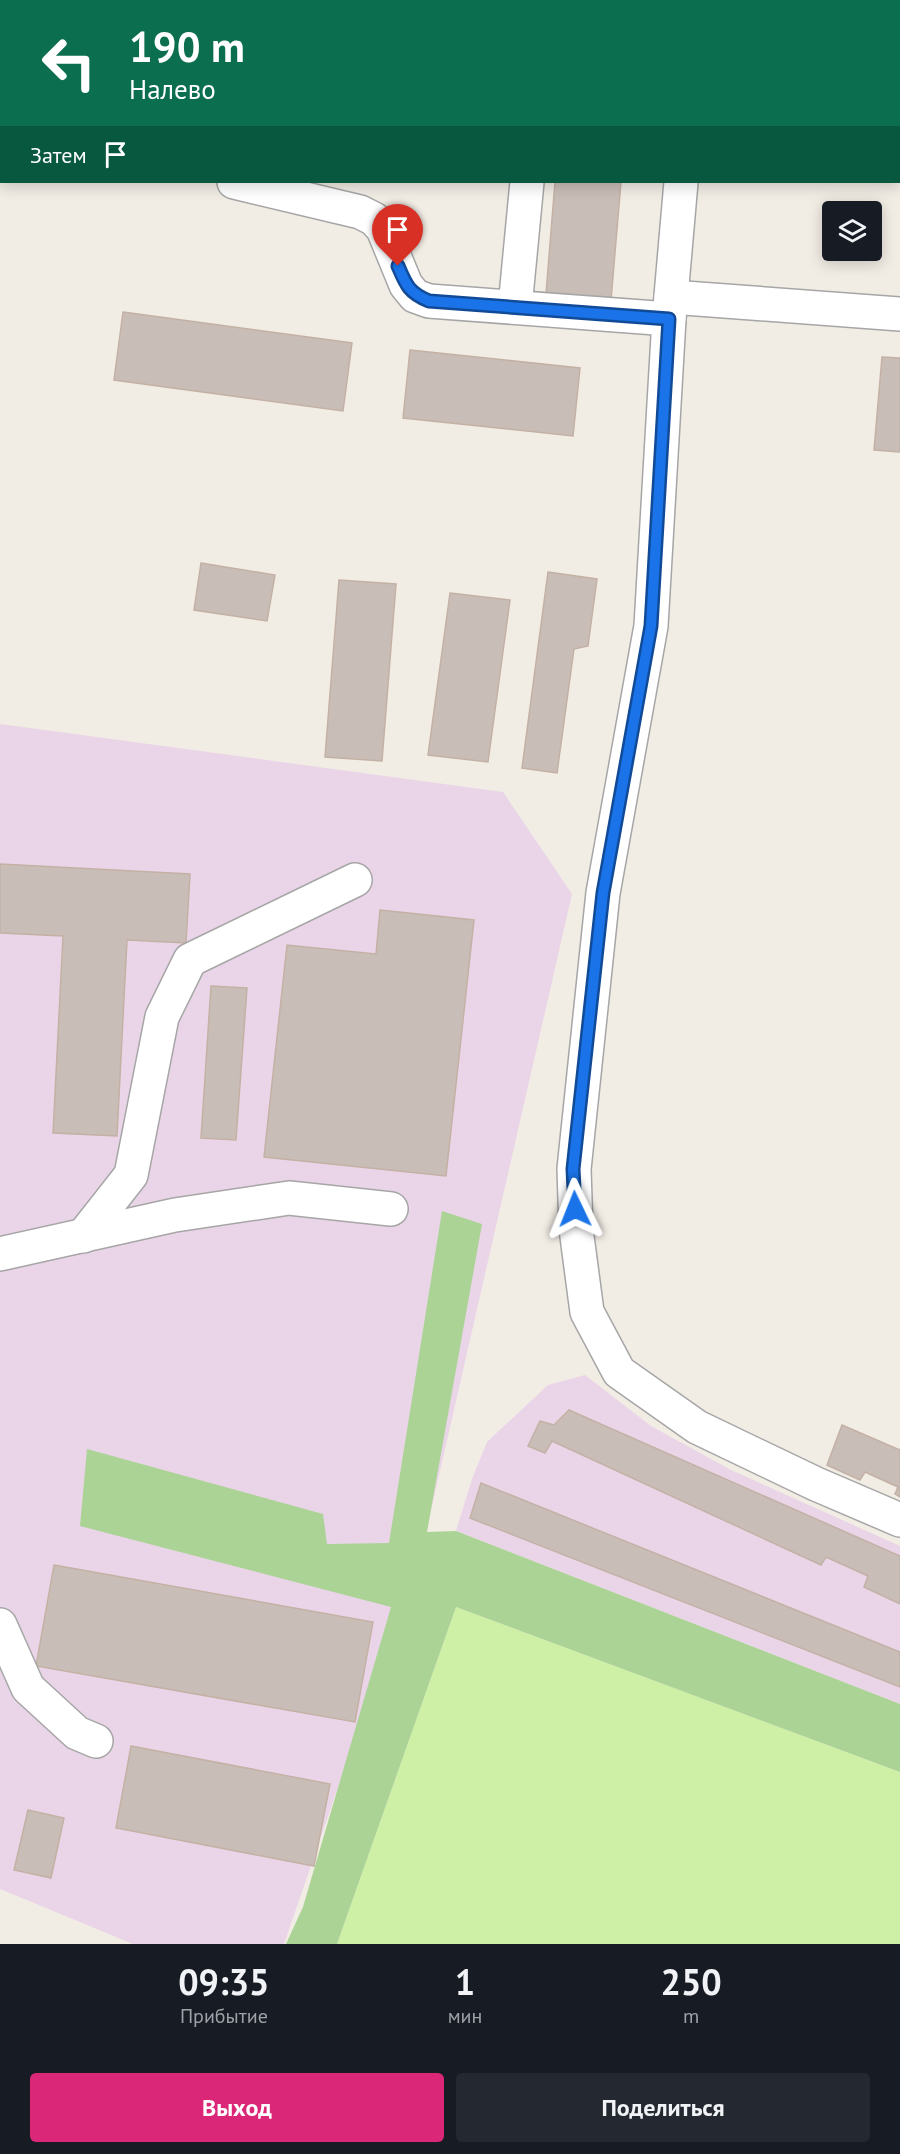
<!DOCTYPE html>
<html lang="ru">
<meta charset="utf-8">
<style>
:root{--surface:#171b24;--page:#242831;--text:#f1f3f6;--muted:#9ea1a6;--accent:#db2777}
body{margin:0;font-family:"PT Sans",sans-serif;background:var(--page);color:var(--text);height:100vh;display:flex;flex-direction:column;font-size:22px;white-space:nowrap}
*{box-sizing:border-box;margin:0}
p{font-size:20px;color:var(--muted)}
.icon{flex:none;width:33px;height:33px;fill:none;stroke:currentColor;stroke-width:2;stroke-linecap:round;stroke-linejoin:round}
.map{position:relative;height:1944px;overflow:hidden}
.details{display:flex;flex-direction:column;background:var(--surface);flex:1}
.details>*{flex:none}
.banner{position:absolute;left:0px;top:0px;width:900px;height:183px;box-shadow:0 3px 15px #0003;background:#0b6e4f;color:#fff;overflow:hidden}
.controls{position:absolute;left:822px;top:201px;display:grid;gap:12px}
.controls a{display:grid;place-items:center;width:60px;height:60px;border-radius:6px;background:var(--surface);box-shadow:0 3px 15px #0003;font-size:30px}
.pin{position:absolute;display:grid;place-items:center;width:51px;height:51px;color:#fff;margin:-62px -26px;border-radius:50% 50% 50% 0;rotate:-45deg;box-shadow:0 0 6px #0007}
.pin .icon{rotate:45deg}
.me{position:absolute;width:66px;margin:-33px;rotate:358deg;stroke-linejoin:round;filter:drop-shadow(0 0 4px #0008)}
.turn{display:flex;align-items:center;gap:21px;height:126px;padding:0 30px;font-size:27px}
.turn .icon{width:78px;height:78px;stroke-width:2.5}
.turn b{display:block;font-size:42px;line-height:51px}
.then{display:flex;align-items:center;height:57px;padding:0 30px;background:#0003;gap:12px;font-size:22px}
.eta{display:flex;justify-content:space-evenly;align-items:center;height:102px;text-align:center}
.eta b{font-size:36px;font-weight:700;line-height:42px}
.button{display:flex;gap:12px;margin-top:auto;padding:12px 30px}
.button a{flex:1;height:69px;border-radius:6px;background:var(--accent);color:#fff;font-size:24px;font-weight:700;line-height:69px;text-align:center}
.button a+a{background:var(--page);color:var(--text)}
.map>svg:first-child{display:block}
</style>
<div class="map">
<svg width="900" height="1944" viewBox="0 0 900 1944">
<rect width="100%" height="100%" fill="#f1ece4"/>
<!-- industrial -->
<g fill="#ead5e8">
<path d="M0 724 503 792 572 894 426 1532 284 1944H133L0 1889Z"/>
<path d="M585 1375 651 1426 731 1470 900 1546V1704L456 1531 472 1479 487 1442 548 1385Z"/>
</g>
<!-- grass -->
<path fill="#ceefa6" d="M456 1607 900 1772V1944H337Z"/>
<!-- forest -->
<path fill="#abd395" d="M442 1211 482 1224 427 1532 456 1531 900 1704V1772L456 1607 337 1944H286L303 1907 391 1607 80 1526 87 1449 323 1514 327 1544 389 1543Z"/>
<!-- building -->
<g fill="#c9bdb7" stroke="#c4b1a5" stroke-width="1.5">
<path d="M574 0H638L573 2Z"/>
<path d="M555 182H621L611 300 546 294Z"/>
<path d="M123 312 352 343 343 411 114 380Z"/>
<path d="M410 350 580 368 573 436 403 418Z"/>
<path d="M882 357 900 358V452L874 450Z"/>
<path d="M201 563 275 575 267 621 194 610Z"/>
<path d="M548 572 597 579 588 646 574 649 557 773 522 768Z"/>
<path d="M339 580 396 584 382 761 325 757Z"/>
<path d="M450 593 510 600 488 762 428 755Z"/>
<path d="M0 864 190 874 186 943 127 940 117 1136 53 1133 63 936 0 933Z"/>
<path d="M380 910 474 920 446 1176 264 1157 287 945 376 954Z"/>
<path d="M211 986 247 988 236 1140 201 1138Z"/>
<path d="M569 1410 900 1556V1604L864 1587 868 1576 826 1557 821 1565 552 1441 545 1453 528 1446 540 1421 554 1425Z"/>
<path d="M842 1425 900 1450V1497L895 1494 898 1487 865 1472 860 1480 827 1465Z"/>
<path d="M481 1483 900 1652V1687L470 1518Z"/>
<path d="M54 1565 373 1622 355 1722 36 1666Z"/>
<path d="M131 1746 330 1784 314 1866 116 1828Z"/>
<path d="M28 1810 64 1818 51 1878 14 1870Z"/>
</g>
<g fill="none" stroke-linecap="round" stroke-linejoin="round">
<defs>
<g id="minor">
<path d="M544 2V0"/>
<path d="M698 2V0"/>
<path d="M0 70 2 71"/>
<path d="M234 182 360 212 374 219 383 229 406 285 415 296 429 301 669 319"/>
<path d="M681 182 669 319 651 626 603 893 574 1169 576 1229 587 1312 619 1372 697 1427 816 1484 900 1520"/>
<path d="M671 297 900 314"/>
<path d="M515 307 527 182"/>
<path d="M83 1236 131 1175 162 1017 190 960 355 880"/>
<path d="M0 1254 175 1215 289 1198 391 1209"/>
<path d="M0 1625 28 1688 77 1733 96 1741"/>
</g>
</defs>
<!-- minor casing -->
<use href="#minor" stroke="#a6a6a6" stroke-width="36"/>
<!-- minor -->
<use href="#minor" stroke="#fff" stroke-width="33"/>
</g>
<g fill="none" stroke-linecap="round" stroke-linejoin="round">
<defs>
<path id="route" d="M398 266C406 285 409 293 429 301L669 319 651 626 603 893 573 1169 575 1209"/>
</defs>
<!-- route casing -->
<use href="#route" stroke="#114b97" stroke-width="15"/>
<!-- route -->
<use href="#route" stroke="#1a73e8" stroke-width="10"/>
</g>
</svg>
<div class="controls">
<a><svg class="icon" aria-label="layers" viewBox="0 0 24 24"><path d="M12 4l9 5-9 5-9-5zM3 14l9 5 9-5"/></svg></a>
</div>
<div class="pin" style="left:398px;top:266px;background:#d93025"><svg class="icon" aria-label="arrive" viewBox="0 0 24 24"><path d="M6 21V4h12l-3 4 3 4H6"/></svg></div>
<svg class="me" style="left:575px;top:1209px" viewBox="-20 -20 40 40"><path d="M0-17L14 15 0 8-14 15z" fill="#1a73e8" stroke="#fff" stroke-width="4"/></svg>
<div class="banner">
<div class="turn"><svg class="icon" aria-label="left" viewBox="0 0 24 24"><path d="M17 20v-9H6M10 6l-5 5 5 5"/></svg><div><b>190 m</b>Налево</div></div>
<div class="then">Затем<svg class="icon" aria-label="arrive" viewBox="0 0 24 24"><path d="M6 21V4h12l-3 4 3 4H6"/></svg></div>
</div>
</div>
<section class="details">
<div class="eta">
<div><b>09:35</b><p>Прибытие</p></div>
<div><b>1</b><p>мин</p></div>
<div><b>250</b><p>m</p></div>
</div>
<div class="button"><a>Выход</a><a>Поделиться</a></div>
</section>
